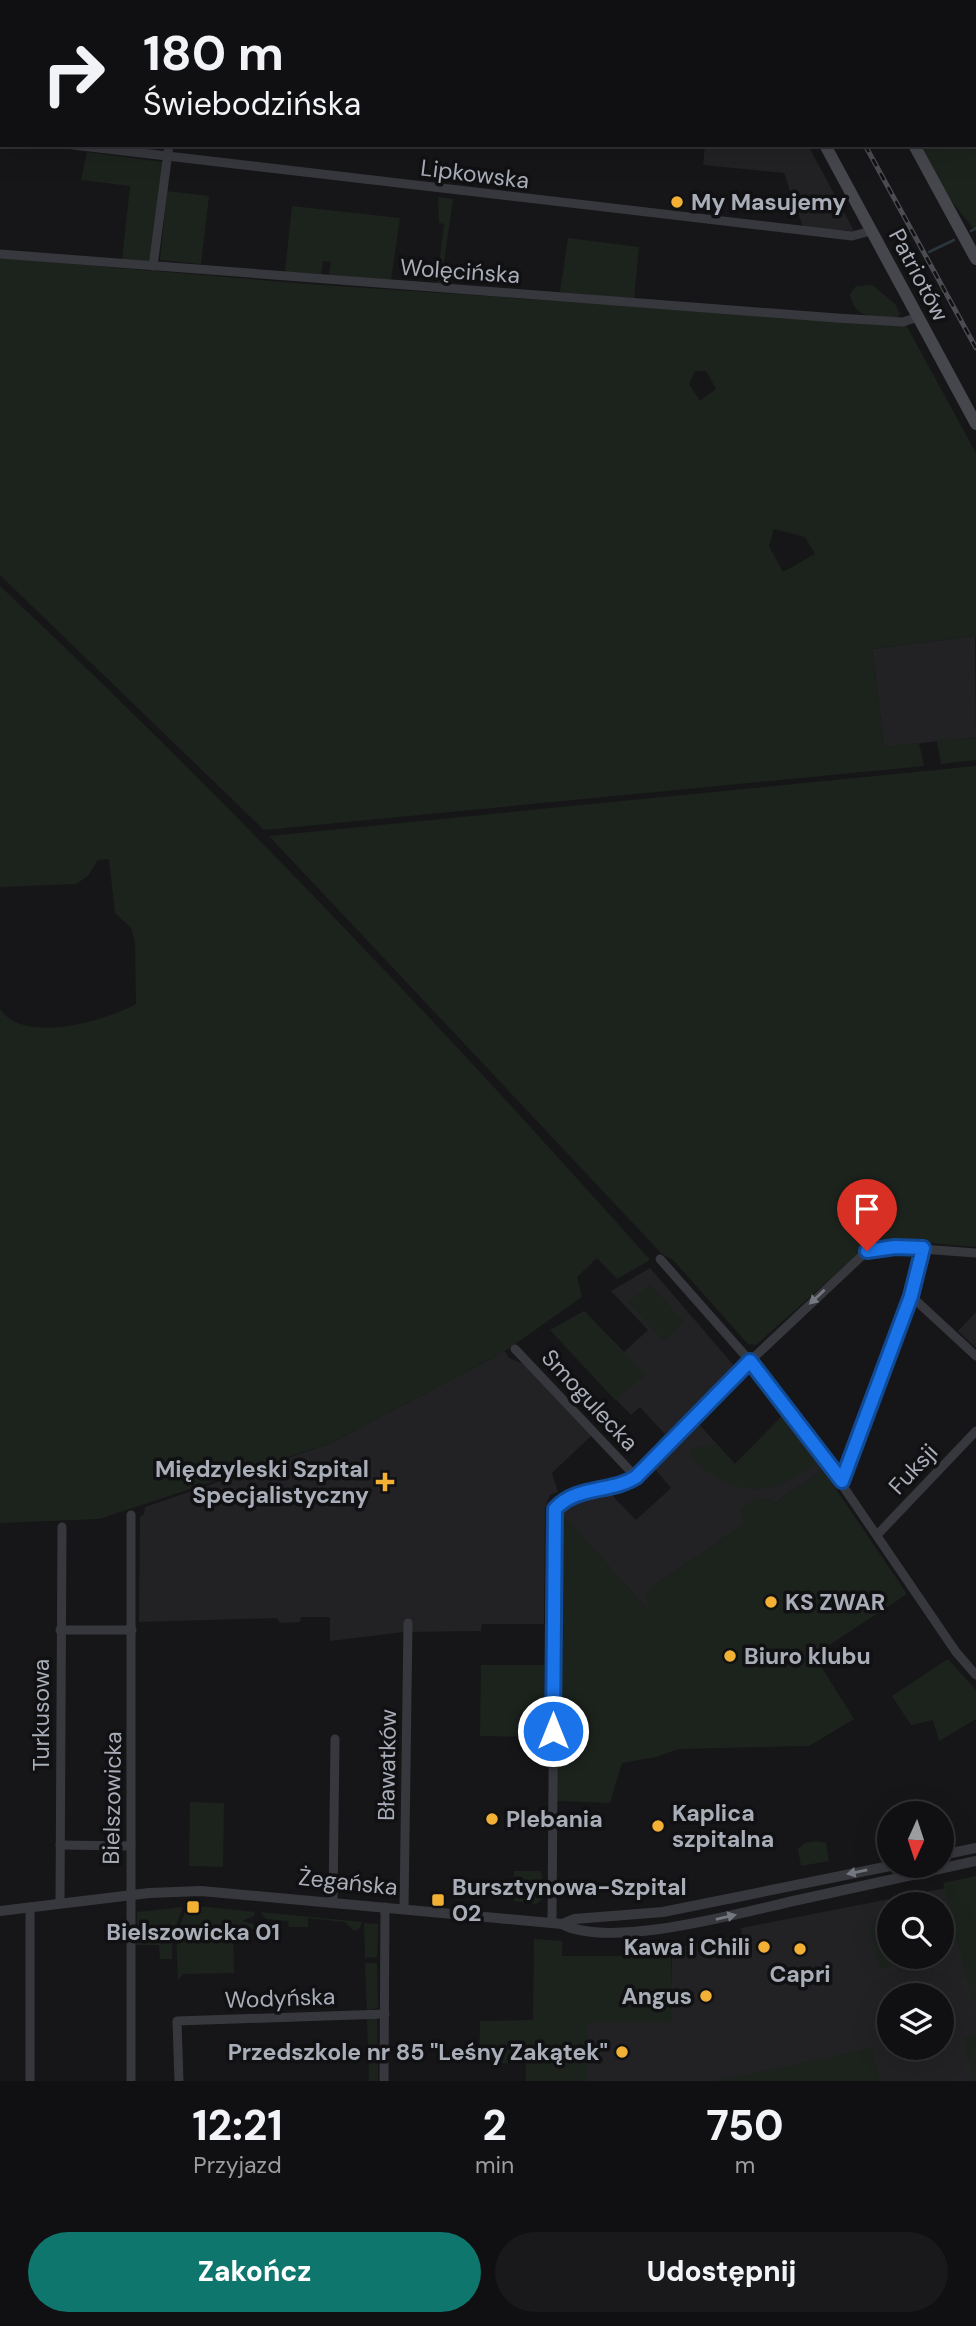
<!DOCTYPE html>
<html lang="pl">
<meta charset="utf-8">
<style>
:root{--surface:#101012;--page:#19191b;--text:#f1f3f6;--muted:#9c9d9f;--line:#303032;--accent:#0f766e}
body{margin:0;font-family:"DM Sans",sans-serif;background:var(--page);color:var(--text);height:100vh;display:flex;flex-direction:column;font-size:26px;white-space:nowrap}
*{box-sizing:border-box;margin:0}
p{font-size:23px;color:var(--muted)}
.icon{flex:none;width:38px;height:38px;fill:none;stroke:currentColor;stroke-width:2;stroke-linecap:round;stroke-linejoin:round}
.map{position:relative;height:2081px;overflow:hidden}
.details{display:flex;flex-direction:column;background:var(--surface);flex:1}
.details>*{flex:none}
.top-card{position:absolute;left:0px;top:0px;width:976px;height:147px;box-shadow:0 7px 28px #0002,0 0 0 2px var(--line);background:#101012;color:var(--text);overflow:hidden}
.needle{width:46px;rotate:183deg}
.fabs{position:absolute;left:877px;top:1801px;display:grid;gap:14px}
.fabs a{display:grid;place-items:center;width:77px;height:77px;border-radius:50%;background:var(--surface);box-shadow:0 7px 28px #0002,0 0 0 2px var(--line);font-size:35px}
.pin{position:absolute;display:grid;place-items:center;width:60px;height:60px;color:#fff;margin:-72px -30px;border-radius:50% 50% 50% 0;rotate:-45deg;box-shadow:0 0 7px #0007}
.pin .icon{rotate:45deg}
.me{position:absolute;width:77px;margin:-38px;rotate:0deg;stroke-linejoin:round;filter:drop-shadow(0 0 5px #0008)}
.turn{display:flex;align-items:center;gap:24px;height:147px;padding:0 28px;font-size:32px}
.turn .icon{width:91px;height:91px;stroke-width:2.5}
.turn b{display:block;font-size:49px;line-height:60px}
.eta{display:flex;justify-content:space-evenly;align-items:center;height:119px;text-align:center}
.eta b{font-size:42px;font-weight:800;line-height:49px}
.action{display:flex;gap:14px;margin-top:auto;padding:14px 28px}
.action a{flex:1;height:80px;border-radius:42px;background:var(--accent);color:#fff;font-size:28px;font-weight:800;line-height:80px;text-align:center}
.action a+a{background:var(--page);color:var(--text)}
.map>svg:first-child{display:block}
</style>
<div class="map">
<svg width="976" height="2081" viewBox="0 0 976 2081">
<rect width="100%" height="100%" fill="#161618"/>
<!-- built -->
<g fill="#222225" fill-rule="evenodd">
<path d="M847 0H972V2Z"/>
<path d="M705 145H808L854 231 803 227 784 173 703 165Z"/>
<path d="M975 636 976 737 884 747 872 649Z"/>
<path d="M650 1268 736 1368 665 1434 640 1407 631 1415 591 1373 582 1313 584 1311 624 1352 648 1330 611 1291Z"/>
<path d="M976 1312V1348L958 1331Z"/>
<path d="M505 1351 509 1358 526 1365 592 1435 552 1473 558 1492 550 1495 545 1508 544 1624H482L481 1631 404 1632 330 1641V1617H301L300 1622 280 1623 277 1618 139 1622 140 1517 144 1514 145 1507 331 1443Z"/>
<path d="M784 1414 823 1470 651 1588 648 1610 564 1517H558L563 1508 591 1495 609 1492 636 1520 671 1488 654 1468 696 1421 735 1464Z"/>
<path d="M976 1882V2081H587V2023H671L672 1948 742 1936 741 1928ZM889 1904H942V1956H889ZM889 1995H942V2048H889Z"/>
</g>
<!-- green -->
<g fill="#1c231d" fill-rule="evenodd">
<path d="M975 46H976V232L943 190 919 145H975Z"/>
<path d="M87 152 163 162 149 262 122 260 130 186 81 180Z"/>
<path d="M167 191 209 196 201 264 160 260Z"/>
<path d="M438 197 453 199 441 283H437L444 224 439 223Z"/>
<path d="M292 206 400 218 391 280 329 275 331 262 323 261 321 274 285 272Z"/>
<path d="M568 238 639 247 634 299 560 292Z"/>
<path d="M0 258 308 284 906 325 976 453V641L975 636 872 649 884 747 919 743 924 766 264 830 0 575ZM695 371H706L716 389 700 401 689 384ZM774 529 805 537 815 554 783 572 769 546Z"/>
<path d="M872 285 895 304 900 314 896 318C873 315 855 321 850 294L856 286Z"/>
<path d="M0 586C228 800 443 1027 650 1260L617 1279 597 1258 577 1277 582 1297 505 1351 331 1443 99 1519 0 1523V1009C24 1045 105 1021 136 1004L135 941 131 928 115 913 109 859 98 860 88 876 76 884 0 887Z"/>
<path d="M976 737V760L941 764 937 741Z"/>
<path d="M976 766V1247L921 1242 867 1246 756 1345 748 1344 673 1260 662 1254 269 836Z"/>
<path d="M649 1284 685 1322 664 1341 628 1303Z"/>
<path d="M584 1311 646 1375 615 1400 550 1330Z"/>
<path d="M784 1414 818 1462C783 1488 757 1500 717 1477 706 1471 694 1464 689 1452L691 1448 717 1444 735 1464Z"/>
<path d="M823 1470 907 1594 814 1655 854 1719 809 1746 678 1749 656 1757 622 1763 610 1803 556 1801 558 1517 564 1516 647 1609V1594L651 1588 744 1524 740 1512 747 1502 767 1497 775 1503Z"/>
<path d="M948 1659 976 1690V1719L939 1741 933 1720 911 1725 892 1696Z"/>
<path d="M481 1665H544V1737L480 1736Z"/>
<path d="M190 1802 224 1803 223 1867 189 1866Z"/>
<path d="M816 1841 826 1843 829 1861 801 1866 798 1849 805 1843Z"/>
<path d="M514 1871H541L544 1898 536 1904 514 1901Z"/>
<path d="M976 1876V1999L972 2000 943 1883Z"/>
<path d="M198 1906 255 1912 254 1916 242 1921 254 1924V1929L233 1930 234 1973 183 1974 178 1980 176 1936 186 1909Z"/>
<path d="M183 1907 172 1936V1959H160L159 1945H136L137 1912Z"/>
<path d="M260 1912 362 1922 360 1928 354 1931 345 1922 308 1918V1927H289L288 1921 266 1919Z"/>
<path d="M889 1921V1956L899 1957 900 1964 880 1969 870 1925Z"/>
<path d="M364 1923 378 1924 377 1957 365 1958Z"/>
<path d="M534 1939 562 1941V1956H661L671 1946 672 2023H587V2081H526V2063H479L480 2021 533 2020Z"/>
<path d="M365 1963H377L378 2008 367 2010Z"/>
<path d="M377 2017 378 2081H369L367 2018Z"/>
<path d="M976 2034V2081H974L964 2037Z"/>
<path d="M872 2048 880 2081H716Z"/>
</g>
<g fill="none" stroke-linecap="round" stroke-linejoin="round">
<!-- stream -->
<g stroke="#2c353c" stroke-width="2.5">
<path d="M971 231 976 228"/>
<path d="M929 252 954 240"/>
<path d="M911 261 916 259"/>
</g>
<!-- minor -->
<g stroke="#37383d" stroke-width="9">
<path d="M2 0 16 2"/>
<path d="M188 2V0"/>
<path d="M975 43H976"/>
<path d="M0 136 2 137"/>
<path d="M73 145 852 236 871 231"/>
<path d="M0 254 837 318 903 322 918 317"/>
<path d="M153 266 169 145"/>
<path d="M660 1259 750 1361 802 1426 956 1652 976 1675"/>
<path d="M911 1296 976 1356"/>
<path d="M515 1349 636 1477"/>
<path d="M842 1481 911 1296 923 1248"/>
<path d="M131 1515V2081"/>
<path d="M878 1534 976 1431"/>
<path d="M60 1630H132"/>
<path d="M60 1845 131 1846"/>
<path d="M333 1902 335 1739"/>
<path d="M60 1903 62 1527"/>
<path d="M404 1909 408 1623"/>
<path d="M552 1923 555 1509C577 1485 611 1493 636 1477L750 1361 867 1251 895 1247 976 1253"/>
<path d="M30 2081V1907"/>
<path d="M179 2081 177 2021 385 2014"/>
<path d="M384 2081 385 1907"/>
</g>
<!-- tertiary -->
<g stroke="#37383d" stroke-width="10">
<path d="M942 1855 976 1848"/>
<path d="M0 1911 149 1893 201 1891 562 1924 574 1919 663 1912 890 1866"/>
<path d="M562 1924C611 1950 743 1912 798 1900 857 1887 917 1874 976 1861"/>
</g>
<!-- secondary -->
<g stroke="#45474d" stroke-width="12">
<path d="M746 0 747 2"/>
<path d="M835 0 836 2"/>
<path d="M825 145 976 424"/>
<path d="M914 145 976 259"/>
</g>
<defs>
<g id="rail">
<path d="M787 0 788 2"/>
<path d="M865 145 976 348"/>
</g>
</defs>
<!-- rail casing -->
<use href="#rail" stroke="#4a4c52" stroke-width="5"/>
<!-- rail -->
<use href="#rail" stroke="#111113" stroke-width="2.5" stroke-dasharray="8" stroke-linecap="butt"/>
</g>
<!-- one-way arrows -->
<defs><path id="oneway-solid" d="M-6-.8H1V-3.2L6.5 0L1 3.2V.8H-6Z" transform="scale(1.75)"/></defs>
<g fill="#757881">
<use href="#oneway-solid" transform="translate(817 1297) rotate(137)"/>
<use href="#oneway-solid" transform="translate(857 1872) rotate(168)"/>
<use href="#oneway-solid" transform="translate(726 1917) rotate(-13)"/>
</g>
<g fill="none" stroke-linecap="round" stroke-linejoin="round">
<defs>
<path id="route" d="M553 1731 555 1509C577 1485 611 1493 636 1477L750 1361 842 1481 911 1296 923 1248 895 1247 867 1251"/>
</defs>
<!-- route casing -->
<use href="#route" stroke="#114b97" stroke-width="18"/>
<!-- route -->
<use href="#route" stroke="#1a73e8" stroke-width="12"/>
</g>
<!-- markers -->
<g fill="#f2b134" stroke="#111113" stroke-width="2.5">
<circle cx="677" cy="202" r="7"/>
<path d="M381.5 1471.5h7v7h7v7h-7v7h-7v-7h-7v-7h7z"/>
<circle cx="771" cy="1602" r="7"/>
<circle cx="730" cy="1656" r="7"/>
<circle cx="492" cy="1819" r="7"/>
<circle cx="658" cy="1826" r="7"/>
<rect x="431" y="1893" width="14" height="14" rx="3.5"/>
<rect x="186" y="1900" width="14" height="14" rx="3.5"/>
<circle cx="764" cy="1947" r="7"/>
<circle cx="800" cy="1949" r="7"/>
<circle cx="706" cy="1996" r="7"/>
<circle cx="622" cy="2052" r="7"/>
</g>
<g text-anchor="middle" stroke-width="7" stroke-linejoin="round" paint-order="stroke">
<!-- street labels -->
<g font-size="23" fill="#a8adb8" stroke="#111113">
<text transform="translate(475 174) rotate(7)" y="8">Lipkowska</text>
<text transform="translate(460 271) rotate(4)" y="8">Wolęcińska</text>
<text transform="translate(919 275) rotate(62)" y="8">Patriotów</text>
<text transform="translate(590 1400) rotate(47)" y="8">Smogulecka</text>
<text transform="translate(913 1469) rotate(-47)" y="8">Fuksji</text>
<text transform="translate(41 1715) rotate(-90)" y="8">Turkusowa</text>
<text transform="translate(387 1765) rotate(-89)" y="8">Bławatków</text>
<text transform="translate(112 1798) rotate(-89)" y="8">Bielszowicka</text>
<text transform="translate(348 1882) rotate(6)" y="8">Żegańska</text>
<text transform="translate(280 1998) rotate(-2)" y="8">Wodyńska</text>
</g>
<!-- poi labels -->
<g font-size="23" font-weight="bold" fill="#a8adb8" stroke="#111113" text-anchor="start">
<text x="691" y="210">My Masujemy</text>
<text x="369" y="1477" text-anchor="end">Międzyleski Szpital<tspan x="369" dy="26">Specjalistyczny</tspan></text>
<text x="785" y="1610">KS ZWAR</text>
<text x="744" y="1664">Biuro klubu</text>
<text x="672" y="1821">Kaplica<tspan x="672" dy="26">szpitalna</tspan></text>
<text x="506" y="1827">Plebania</text>
<text x="452" y="1895">Bursztynowa-Szpital<tspan x="452" dy="26">02</tspan></text>
<text x="193" y="1940" text-anchor="middle">Bielszowicka 01</text>
<text x="750" y="1955" text-anchor="end">Kawa i Chili</text>
<text x="800" y="1982" text-anchor="middle">Capri</text>
<text x="692" y="2004" text-anchor="end">Angus</text>
<text x="608" y="2060" text-anchor="end">Przedszkole nr 85 "Leśny Zakątek"</text>
</g>
</g>
</svg>
<div class="fabs">
<a><svg class="needle" viewBox="-14 -14 28 28"><path d="M0-13l5 13h-10z" fill="#e53935"/><path d="M0 13l5-13h-10z" fill="#9c9d9f"/></svg></a>
<a><svg class="icon" aria-label="search" viewBox="0 0 24 24"><circle cx="10" cy="10" r="6"/><path d="M15 15l6 6"/></svg></a>
<a><svg class="icon" aria-label="layers" viewBox="0 0 24 24"><path d="M12 4l9 5-9 5-9-5zM3 14l9 5 9-5"/></svg></a>
</div>
<div class="pin" style="left:867px;top:1251px;background:#d93025"><svg class="icon" aria-label="arrive" viewBox="0 0 24 24"><path d="M6 21V4h12l-3 4 3 4H6"/></svg></div>
<svg class="me" style="left:553px;top:1731px" viewBox="-20 -20 40 40"><circle r="17" fill="#1a73e8" stroke="#fff" stroke-width="3"/><path d="M0-11L8 9 0 5-8 9z" fill="#fff"/></svg>
<div class="top-card">
<div class="turn"><svg class="icon" aria-label="right" viewBox="0 0 24 24"><path d="M7 20v-9h11M14 6l5 5-5 5"/></svg><div><b>180 m</b>Świebodzińska</div></div>
</div>
</div>
<section class="details">
<div class="eta">
<div><b>12:21</b><p>Przyjazd</p></div>
<div><b>2</b><p>min</p></div>
<div><b>750</b><p>m</p></div>
</div>
<div class="action"><a>Zakończ</a><a>Udostępnij</a></div>
</section>
